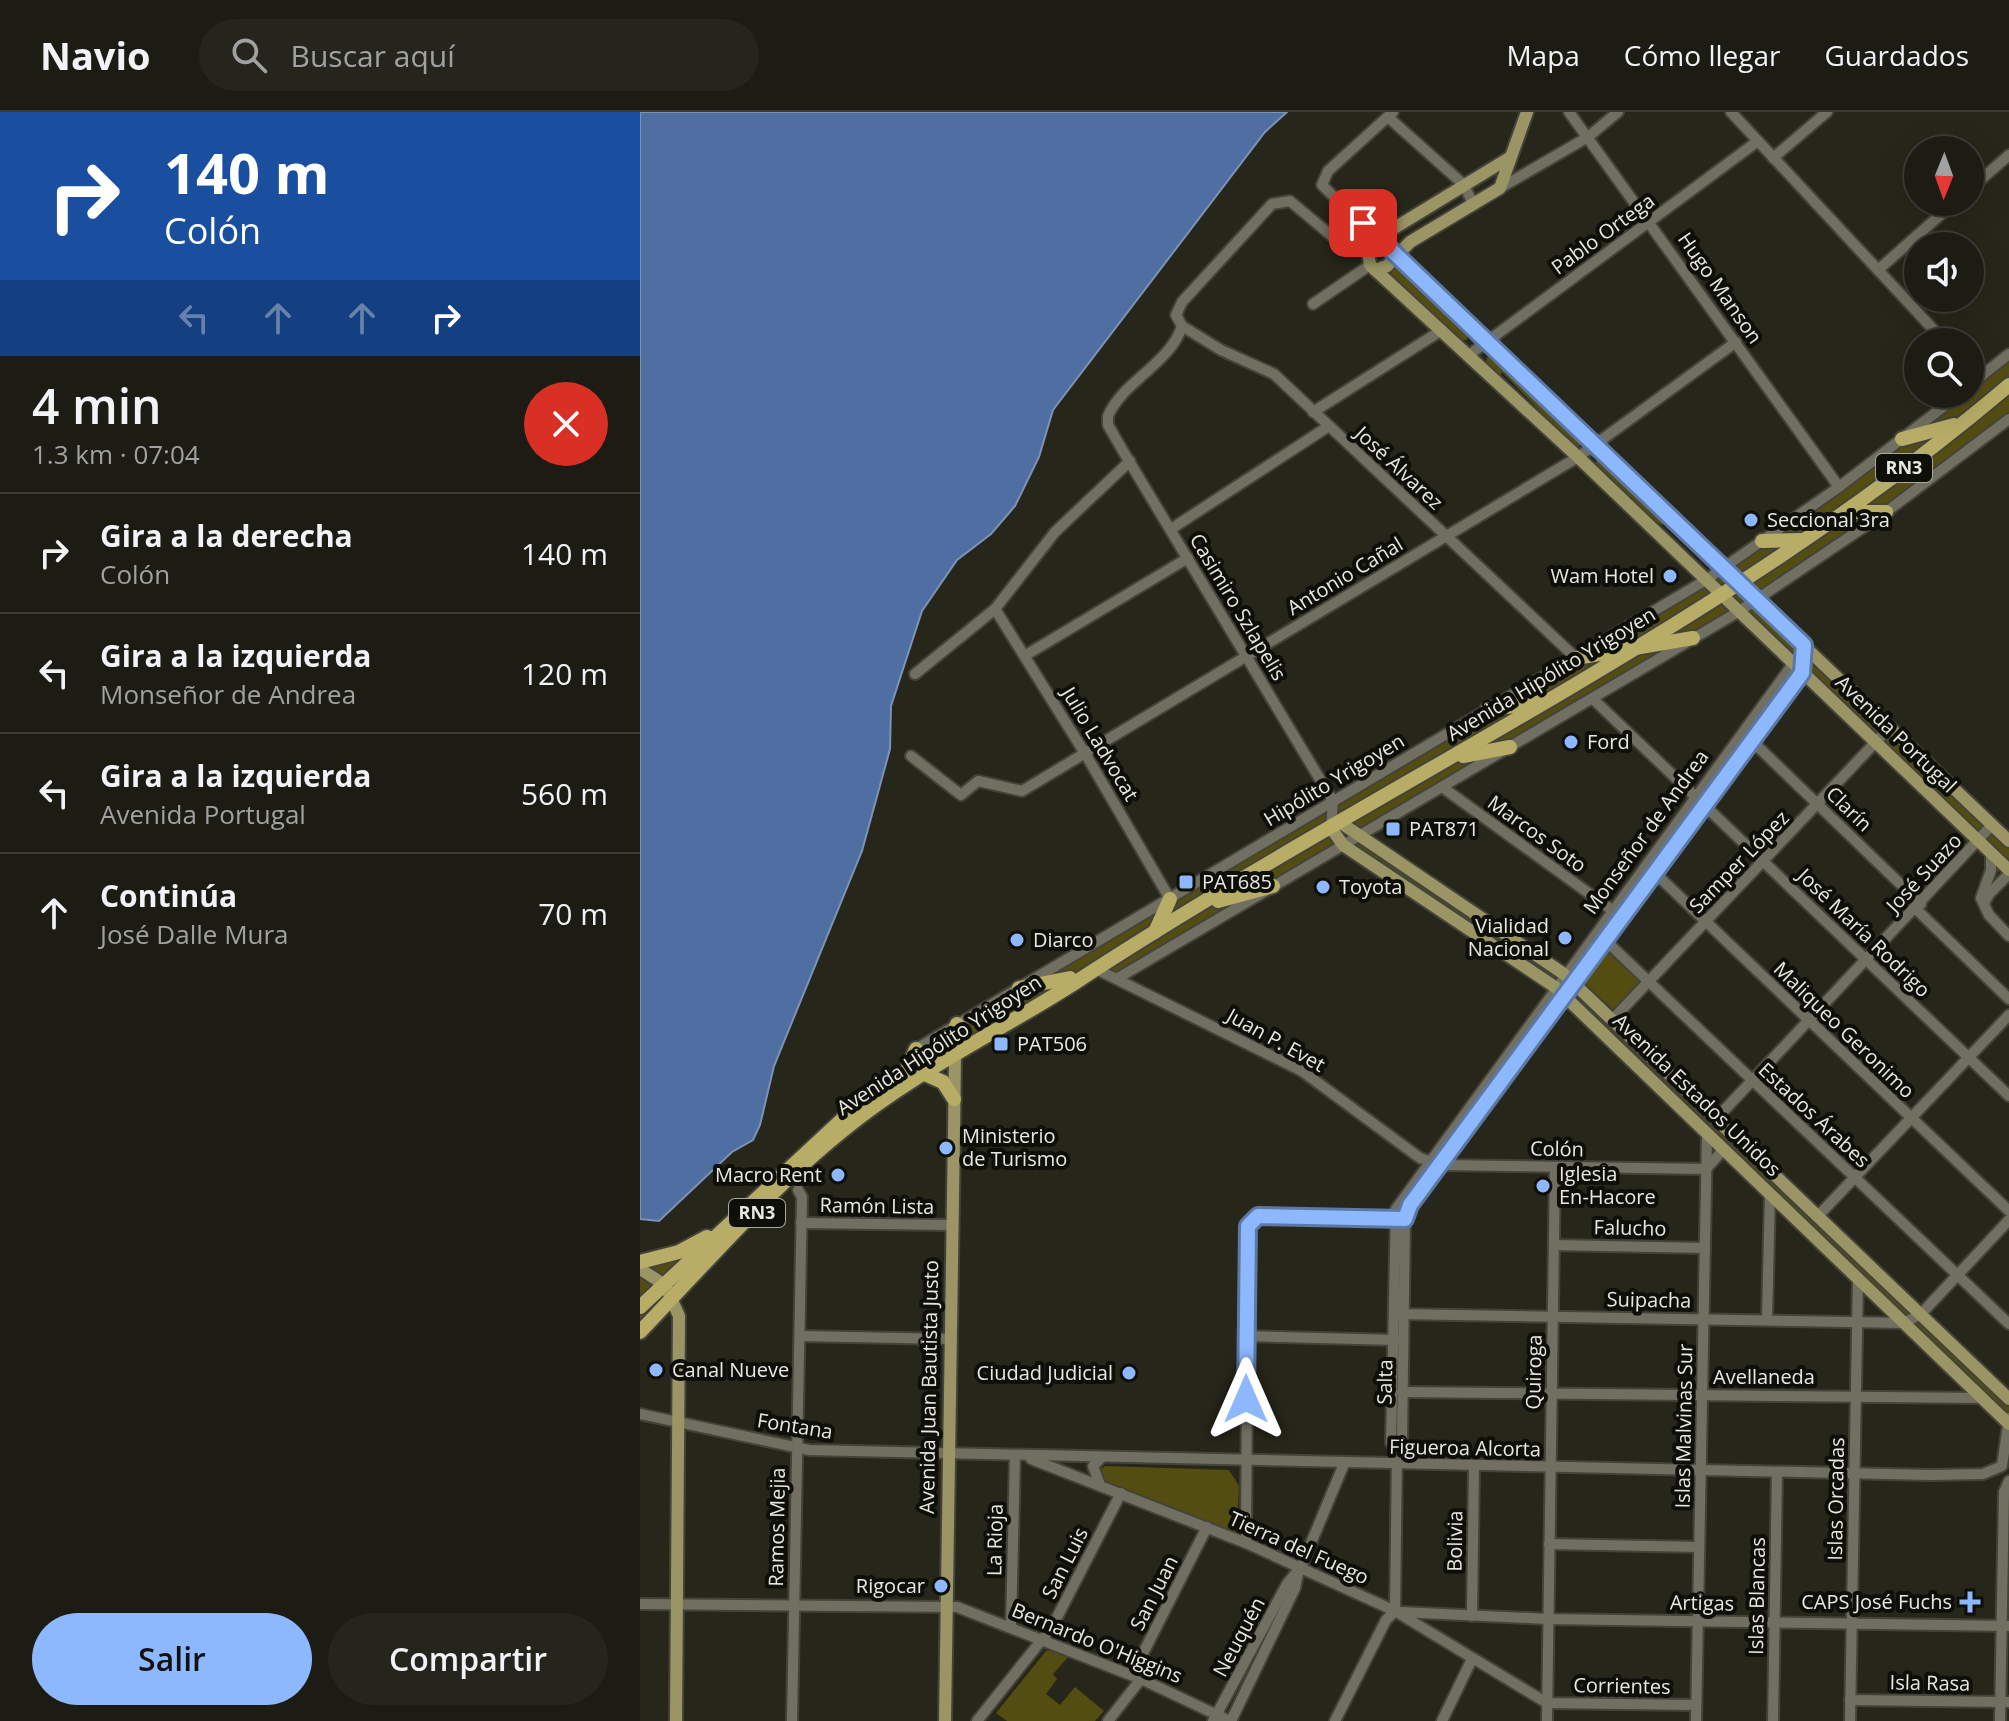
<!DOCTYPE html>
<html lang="es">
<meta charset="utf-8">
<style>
:root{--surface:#1d1c14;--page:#25251d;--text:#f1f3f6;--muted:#a0a1a0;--line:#3b3a34;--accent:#8eb8fd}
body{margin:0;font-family:"Open Sans",sans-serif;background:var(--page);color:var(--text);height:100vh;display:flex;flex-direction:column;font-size:30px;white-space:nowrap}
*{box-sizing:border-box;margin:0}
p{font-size:26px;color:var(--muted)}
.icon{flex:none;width:44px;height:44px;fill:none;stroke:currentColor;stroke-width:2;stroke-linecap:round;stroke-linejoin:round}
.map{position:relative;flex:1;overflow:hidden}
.sheet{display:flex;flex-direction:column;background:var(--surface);width:640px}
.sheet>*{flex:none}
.banner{background:#1a4fa0;color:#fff;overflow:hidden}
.needle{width:52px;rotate:181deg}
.fabs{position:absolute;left:1264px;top:24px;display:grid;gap:16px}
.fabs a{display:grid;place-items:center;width:80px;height:80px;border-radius:50%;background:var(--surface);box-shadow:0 8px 32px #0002,0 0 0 2px var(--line);font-size:40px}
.pin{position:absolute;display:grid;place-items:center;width:68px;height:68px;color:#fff;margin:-34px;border-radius:16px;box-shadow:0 4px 12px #0006}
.me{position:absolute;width:88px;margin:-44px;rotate:0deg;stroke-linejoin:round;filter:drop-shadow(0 0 6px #0008)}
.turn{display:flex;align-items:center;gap:28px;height:168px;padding:0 32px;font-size:36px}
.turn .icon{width:104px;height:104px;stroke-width:2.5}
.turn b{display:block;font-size:56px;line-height:68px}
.lanes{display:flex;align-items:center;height:76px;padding:0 32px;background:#0003;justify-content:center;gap:40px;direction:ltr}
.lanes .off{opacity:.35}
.round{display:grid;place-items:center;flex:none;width:84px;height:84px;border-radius:42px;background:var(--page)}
.head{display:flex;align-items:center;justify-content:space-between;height:136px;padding:0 32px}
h1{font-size:48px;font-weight:600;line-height:60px}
.button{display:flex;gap:16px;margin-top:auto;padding:16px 32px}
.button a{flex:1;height:92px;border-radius:48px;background:var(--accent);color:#111;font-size:32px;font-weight:600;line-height:92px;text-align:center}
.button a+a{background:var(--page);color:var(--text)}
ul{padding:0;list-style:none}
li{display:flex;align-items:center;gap:24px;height:120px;padding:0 32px;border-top:2px solid var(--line)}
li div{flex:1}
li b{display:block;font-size:30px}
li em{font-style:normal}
header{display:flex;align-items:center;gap:48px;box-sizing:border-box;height:112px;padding:0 40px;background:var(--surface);border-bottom:2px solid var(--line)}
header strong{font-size:38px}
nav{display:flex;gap:44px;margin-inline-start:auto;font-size:28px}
.search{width:560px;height:72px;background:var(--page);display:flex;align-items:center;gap:20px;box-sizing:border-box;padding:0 28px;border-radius:44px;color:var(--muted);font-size:30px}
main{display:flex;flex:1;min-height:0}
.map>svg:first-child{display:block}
</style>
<header>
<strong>Navio</strong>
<div class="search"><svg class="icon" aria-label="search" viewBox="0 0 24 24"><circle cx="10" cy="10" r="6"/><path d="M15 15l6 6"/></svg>Buscar aquí</div>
<nav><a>Mapa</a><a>Cómo llegar</a><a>Guardados</a></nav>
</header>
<main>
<section class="sheet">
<div class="banner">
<div class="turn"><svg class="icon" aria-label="right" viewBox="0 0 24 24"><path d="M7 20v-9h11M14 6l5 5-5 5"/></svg><div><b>140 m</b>Colón</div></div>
<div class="lanes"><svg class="icon off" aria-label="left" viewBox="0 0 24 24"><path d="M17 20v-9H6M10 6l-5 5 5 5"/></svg><svg class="icon off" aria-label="ahead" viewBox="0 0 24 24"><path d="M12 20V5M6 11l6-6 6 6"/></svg><svg class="icon off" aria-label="ahead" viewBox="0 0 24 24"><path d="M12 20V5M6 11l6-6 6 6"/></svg><svg class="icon" aria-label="right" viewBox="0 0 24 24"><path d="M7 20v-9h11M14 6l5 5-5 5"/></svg></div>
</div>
<div class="head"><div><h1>4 min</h1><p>1.3 km · 07:04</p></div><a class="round" style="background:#d93025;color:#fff"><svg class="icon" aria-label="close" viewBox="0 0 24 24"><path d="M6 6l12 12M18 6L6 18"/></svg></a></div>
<ul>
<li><svg class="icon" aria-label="right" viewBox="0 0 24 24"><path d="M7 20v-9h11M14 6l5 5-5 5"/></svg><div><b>Gira a la derecha</b><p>Colón</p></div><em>140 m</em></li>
<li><svg class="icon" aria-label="left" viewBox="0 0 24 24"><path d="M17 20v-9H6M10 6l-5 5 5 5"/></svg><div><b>Gira a la izquierda</b><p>Monseñor de Andrea</p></div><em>120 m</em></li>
<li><svg class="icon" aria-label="left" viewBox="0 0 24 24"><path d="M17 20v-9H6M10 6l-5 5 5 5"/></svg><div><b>Gira a la izquierda</b><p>Avenida Portugal</p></div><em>560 m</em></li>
<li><svg class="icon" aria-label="ahead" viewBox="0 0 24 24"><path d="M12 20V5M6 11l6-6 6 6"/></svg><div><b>Continúa</b><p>José Dalle Mura</p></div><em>70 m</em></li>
</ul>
<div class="button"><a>Salir</a><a>Compartir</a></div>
</section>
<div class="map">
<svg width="1369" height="1609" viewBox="0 0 1369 1609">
<rect width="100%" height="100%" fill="#27261a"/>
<!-- green -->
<g fill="#544d12" fill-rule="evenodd">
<path d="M754 154 759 155 828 223 827 228 820 229 750 165Z"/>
<path d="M1369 242V307L1115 488 1369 729V758L1162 561 935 872 1369 1287V1312L926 885 770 1093 762 1331H751L753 1107 915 875 703 733 478 866 454 857 204 1018 0 1220V1150L64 1127 194 1013 265 962 276 937 1066 468 1320 282H1330V273ZM1098 500 1153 552 924 862 721 723Z"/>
<path d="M854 244 941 327 942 332 936 336 862 260 860 266 846 251 847 245Z"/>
<path d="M963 347 1024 407 1023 413 1013 409 955 355 956 349Z"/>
<path d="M967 837 1003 870 975 899 943 870Z"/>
<path d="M465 1354 589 1358 599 1374 597 1421 465 1370 459 1367V1358Z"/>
<path d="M412 1538 429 1544 413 1562 417 1567 406 1582 420 1593 435 1575 464 1599 455 1609H367L356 1601 406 1539Z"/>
</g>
<!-- water -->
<path fill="#4f6ea1" stroke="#7d93b4" stroke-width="2" d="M0 0H647L625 20 413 298 399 345 375 394 351 422 317 448 282 499 251 594 250 637 222 739 134 954 120 1013 113 1028 92 1040 19 1109 0 1107Z"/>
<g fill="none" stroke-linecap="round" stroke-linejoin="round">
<defs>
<g id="minor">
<path d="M753 0 688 59 682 73 756 146"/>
<path d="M929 0 1199 375"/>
<path d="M1091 0 1305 230"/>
<path d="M748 5 823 72 833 91"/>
<path d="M1133 46 1187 0"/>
<path d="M860 76 948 25 978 0"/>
<path d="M1330 77 1369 43"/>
<path d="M1238 158 1315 90"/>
<path d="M673 192 730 153"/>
<path d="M542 214 581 238 634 262 936 546"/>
<path d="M829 243 1118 29"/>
<path d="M1330 257 1339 266"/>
<path d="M1330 273 1369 242"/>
<path d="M673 300 802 218"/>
<path d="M531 417 689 314"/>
<path d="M355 497 446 643 530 787"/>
<path d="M386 543 548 446"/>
<path d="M275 562 355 497 415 420 490 349"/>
<path d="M953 587 1369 984"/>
<path d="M1112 629 1281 792"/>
<path d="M271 644 321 683 338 669 382 679 938 345 1096 230"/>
<path d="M802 675 972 798"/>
<path d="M691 716 693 689 483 339 468 313V304C483 269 531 251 542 214L536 203 542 190 632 92 650 89 705 135 728 139"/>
<path d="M1351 741V758L1341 786 1349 803 1369 824"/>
<path d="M1016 762 1369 1099"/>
<path d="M1344 791 1349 782 1369 762"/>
<path d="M1276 797 1369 887"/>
<path d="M965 828 1369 1212"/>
<path d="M454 856 662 959 780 1046 801 1053 1066 1057 1084 1037"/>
<path d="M478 866 1098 500 1246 400 1369 307"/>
<path d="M972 908 1250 615"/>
<path d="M276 937 1066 468 1199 375 1320 282"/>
<path d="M1076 1007 1352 713"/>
<path d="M1178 1104 1369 903"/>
<path d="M161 1111 312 1113"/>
<path d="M914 1133 1065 1136"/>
<path d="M758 1202 1264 1211 1281 1202 1369 1108"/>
<path d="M1127 1208 1130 1081"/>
<path d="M160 1224 309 1227"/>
<path d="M606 1224 756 1228"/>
<path d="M762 1280 1342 1286"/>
<path d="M0 1302 169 1338 1291 1363 1343 1362 1362 1354 1369 1306"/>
<path d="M757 1341 751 1331 756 1097 1153 552"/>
<path d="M391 1347 606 1431 755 1499 907 1591 1056 1593"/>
<path d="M460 1373 453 1354 461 1346"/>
<path d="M606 1431 608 1114 618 1104 760 1107"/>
<path d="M909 1432 1059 1435"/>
<path d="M0 1492 317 1495 501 1567 590 1609"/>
<path d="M761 1500 908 1507 1369 1514"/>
<path d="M832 1504 834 1354"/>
<path d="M371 1514 375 1343"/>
<path d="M492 1563 567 1415"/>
<path d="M1210 1588 1369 1590"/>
<path d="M152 1609 162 1085 158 1078"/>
<path d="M337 1609 412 1515 481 1381"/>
<path d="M468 1609 501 1567"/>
<path d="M573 1609 647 1472 661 1455 704 1352"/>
<path d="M591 1609 655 1476 658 1462"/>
<path d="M695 1609 746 1508 755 1499 757 1341 762 1331 765 1107 770 1093 1162 561 1164 533"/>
<path d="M802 1609 832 1547"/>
<path d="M907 1609 915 1055"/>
<path d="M1056 1609 1067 1021"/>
<path d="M1133 1609 1137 1360"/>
<path d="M1210 1609 1218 1166"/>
<path d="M1360 1609 1364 1380 1369 1369"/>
</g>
<g id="major">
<path d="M869 46 738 126 728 139 730 153 938 345 1369 758"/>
<path d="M756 146 1369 729"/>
<path d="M735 158 747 154 770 130 860 76 887 0"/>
<path d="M701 711 924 862 1369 1287"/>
<path d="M691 716 703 733 915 875 1369 1312"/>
<path d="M0 1157 25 1173 39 1204 36 1609"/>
<path d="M305 1609 314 1020 315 942 311 937"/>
</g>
<g id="highway">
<path d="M1262 327 1314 313"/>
<path d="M1205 400H1246"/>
<path d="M1122 429 1164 428"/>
<path d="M936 546 1053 526"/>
<path d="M847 598 898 590"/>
<path d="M823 644 870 635"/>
<path d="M578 789 633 774"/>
<path d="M515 820 530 787"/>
<path d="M379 876 430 866"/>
<path d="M309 934 317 912"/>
<path d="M265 962 276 937"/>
<path d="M285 962 303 970 314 987"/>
<path d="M241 979 325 925"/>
<path d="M0 1150 39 1140 67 1125"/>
<path d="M0 1195 205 1005"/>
<path d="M0 1220C65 1152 129 1078 202 1019 274 960 358 920 436 870 745 668 1086 514 1369 273"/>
</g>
</defs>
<!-- minor casing -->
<use href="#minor" stroke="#44433a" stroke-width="14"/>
<!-- major casing -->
<use href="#major" stroke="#44433a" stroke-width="16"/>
<!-- highway casing -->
<use href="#highway" stroke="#44433a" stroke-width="18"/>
<!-- minor -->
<use href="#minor" stroke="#716f61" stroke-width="10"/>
<!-- major -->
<use href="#major" stroke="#9b9465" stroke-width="12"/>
<!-- highway -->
<use href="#highway" stroke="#b7ad67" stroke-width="14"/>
</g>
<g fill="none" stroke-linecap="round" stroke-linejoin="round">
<defs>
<path id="route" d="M606 1287 608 1114 618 1104 765 1107 770 1093 1162 561 1164 533 723 111"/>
</defs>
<!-- route casing -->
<use href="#route" stroke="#5c78a4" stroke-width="20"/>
<!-- route -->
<use href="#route" stroke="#8eb8fd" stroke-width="14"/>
</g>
<!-- markers -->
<g fill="#8eb8fd" stroke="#0f0f0a" stroke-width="3">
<circle cx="1111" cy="408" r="8"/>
<circle cx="1030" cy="464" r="8"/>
<circle cx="931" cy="630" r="8"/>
<rect x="745" y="709" width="16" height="16" rx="4"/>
<rect x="538" y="762" width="16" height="16" rx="4"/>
<circle cx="683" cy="775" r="8"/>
<circle cx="925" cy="826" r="8"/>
<circle cx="377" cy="828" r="8"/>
<rect x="353" y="924" width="16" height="16" rx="4"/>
<circle cx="306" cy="1036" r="8"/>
<circle cx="198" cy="1063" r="8"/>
<circle cx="903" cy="1074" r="8"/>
<circle cx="16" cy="1258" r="8"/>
<circle cx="489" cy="1261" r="8"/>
<circle cx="301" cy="1474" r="8"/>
<path d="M1326 1478h8v8h8v8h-8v8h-8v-8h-8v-8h8z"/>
</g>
<g text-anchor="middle" stroke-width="8" stroke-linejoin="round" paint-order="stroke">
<!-- shield labels -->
<g fill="#0f0f0a" stroke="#a8a7a0" stroke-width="2">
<rect x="1236" y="342" width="56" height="28" rx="6"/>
<rect x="89" y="1087" width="56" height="28" rx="6"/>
</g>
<g font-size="18" font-weight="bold" fill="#e9e8e0">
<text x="1264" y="362">RN3</text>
<text x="117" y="1107">RN3</text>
</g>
<!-- street labels -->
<g font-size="20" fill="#e9e8e0" stroke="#0f0f0a">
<text transform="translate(963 122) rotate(-36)" y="7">Pablo Ortega</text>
<text transform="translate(1080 176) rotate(55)" y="7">Hugo Manson</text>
<text transform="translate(759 356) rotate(43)" y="7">José Álvarez</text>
<text transform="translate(705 464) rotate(-31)" y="7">Antonio Cañal</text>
<text transform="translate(598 495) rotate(59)" y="7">Casimiro Szlapelis</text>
<text transform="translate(911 562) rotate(-31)" y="7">Avenida Hipólito Yrigoyen</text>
<text transform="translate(1256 622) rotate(44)" y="7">Avenida Portugal</text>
<text transform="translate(460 632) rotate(59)" y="7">Julio Ladvocat</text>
<text transform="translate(694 668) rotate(-31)" y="7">Hipólito Yrigoyen</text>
<text transform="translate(1209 697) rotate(44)" y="7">Clarín</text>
<text transform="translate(1006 720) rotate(-54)" y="7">Monseñor de Andrea</text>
<text transform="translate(897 722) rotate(36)" y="7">Marcos Soto</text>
<text transform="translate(1099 750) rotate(-46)" y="7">Samper López</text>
<text transform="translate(1284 761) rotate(-47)" y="7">José Suazo</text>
<text transform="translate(1224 821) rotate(44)" y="7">José María Rodrigo</text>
<text transform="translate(1204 918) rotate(44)" y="7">Maliqueo Geronimo</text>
<text transform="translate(636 928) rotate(29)" y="7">Juan P. Evet</text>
<text transform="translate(299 933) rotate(-33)" y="7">Avenida Hipólito Yrigoyen</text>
<text transform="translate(1057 983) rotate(44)" y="7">Avenida Estados Unidos</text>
<text transform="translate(1174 1003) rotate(43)" y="7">Estados Árabes</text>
<text transform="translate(917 1037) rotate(1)" y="7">Colón</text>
<text transform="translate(237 1094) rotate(1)" y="7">Ramón Lista</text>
<text transform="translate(990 1116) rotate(1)" y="7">Falucho</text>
<text transform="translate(1009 1188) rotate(1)" y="7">Suipacha</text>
<text transform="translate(894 1260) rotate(-89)" y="7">Quiroga</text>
<text x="1124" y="1272">Avellaneda</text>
<text transform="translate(745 1270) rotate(-89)" y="7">Salta</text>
<text transform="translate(289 1275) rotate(-89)" y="7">Avenida Juan Bautista Justo</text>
<text transform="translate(155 1314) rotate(9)" y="7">Fontana</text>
<text transform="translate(1044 1314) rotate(-89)" y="7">Islas Malvinas Sur</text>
<text transform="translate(825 1336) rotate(1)" y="7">Figueroa Alcorta</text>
<text transform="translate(1196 1387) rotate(-89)" y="7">Islas Orcadas</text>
<text transform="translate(137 1415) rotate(-89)" y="7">Ramos Mejia</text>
<text transform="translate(355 1428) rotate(-89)" y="7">La Rioja</text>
<text transform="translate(815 1429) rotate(-89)" y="7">Bolivia</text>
<text transform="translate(659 1436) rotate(24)" y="7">Tierra del Fuego</text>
<text transform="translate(425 1451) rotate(-63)" y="7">San Luis</text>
<text transform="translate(514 1481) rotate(-63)" y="7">San Juan</text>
<text transform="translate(1117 1484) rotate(-89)" y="7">Islas Blancas</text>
<text transform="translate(1062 1491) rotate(1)" y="7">Artigas</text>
<text transform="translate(599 1525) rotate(-62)" y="7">Neuquén</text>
<text transform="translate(457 1531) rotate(22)" y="7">Bernardo O'Higgins</text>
<text transform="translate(1290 1571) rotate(1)" y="7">Isla Rasa</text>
<text transform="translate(982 1574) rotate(1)" y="7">Corrientes</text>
</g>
<!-- poi labels -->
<g font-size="20" fill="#e9e8e0" stroke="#0f0f0a" text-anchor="start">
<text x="1127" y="415">Seccional 3ra</text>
<text x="1014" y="471" text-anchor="end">Wam Hotel</text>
<text x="947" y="637">Ford</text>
<text x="769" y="724">PAT871</text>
<text x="562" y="777">PAT685</text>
<text x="699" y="782">Toyota</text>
<text x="909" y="821" text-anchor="end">Vialidad<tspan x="909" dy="23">Nacional</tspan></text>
<text x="393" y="835">Diarco</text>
<text x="377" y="939">PAT506</text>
<text x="322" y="1031">Ministerio<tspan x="322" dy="23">de Turismo</tspan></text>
<text x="919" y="1069">Iglesia<tspan x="919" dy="23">En-Hacore</tspan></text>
<text x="182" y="1070" text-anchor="end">Macro Rent</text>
<text x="32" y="1265">Canal Nueve</text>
<text x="473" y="1268" text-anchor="end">Ciudad Judicial</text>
<text x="285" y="1481" text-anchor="end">Rigocar</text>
<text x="1312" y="1497" text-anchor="end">CAPS José Fuchs</text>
</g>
</g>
</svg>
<div class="fabs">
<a><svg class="needle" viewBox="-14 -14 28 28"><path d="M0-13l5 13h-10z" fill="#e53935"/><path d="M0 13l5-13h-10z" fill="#a0a1a0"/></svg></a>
<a><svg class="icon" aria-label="sound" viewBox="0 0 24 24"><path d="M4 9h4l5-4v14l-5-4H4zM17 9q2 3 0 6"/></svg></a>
<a><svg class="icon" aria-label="search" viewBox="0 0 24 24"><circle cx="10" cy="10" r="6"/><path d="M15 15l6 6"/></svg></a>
</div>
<div class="pin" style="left:723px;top:111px;background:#d93025"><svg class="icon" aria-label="arrive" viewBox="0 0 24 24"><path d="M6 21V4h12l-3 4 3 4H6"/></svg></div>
<svg class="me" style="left:606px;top:1287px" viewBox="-20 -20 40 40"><path d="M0-17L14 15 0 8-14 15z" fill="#8eb8fd" stroke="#fff" stroke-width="4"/></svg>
</div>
</main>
